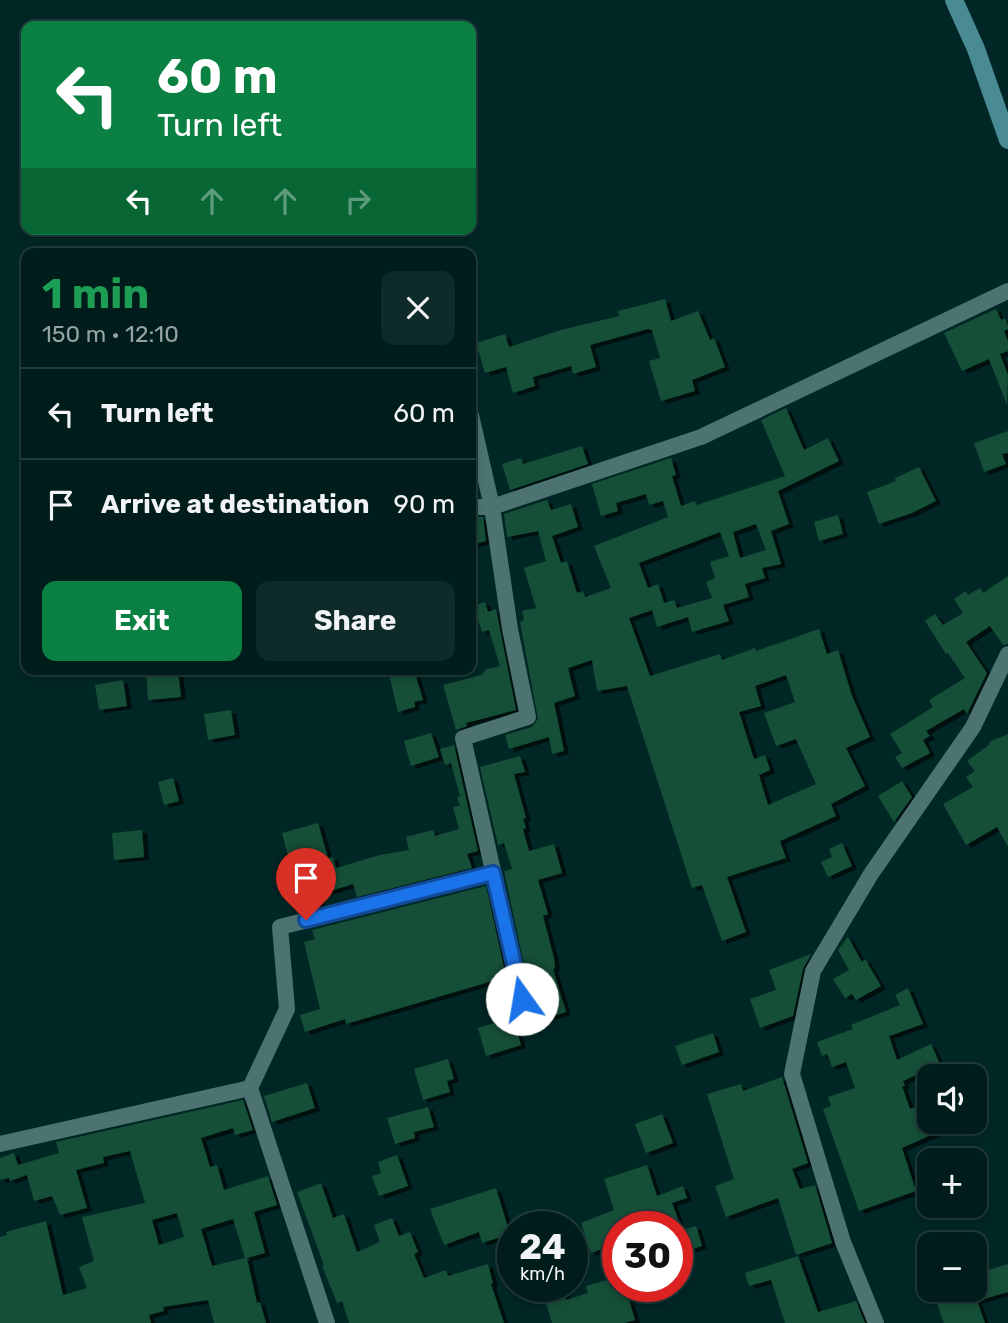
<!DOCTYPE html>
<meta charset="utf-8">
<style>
:root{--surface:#001d1c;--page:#0e2a29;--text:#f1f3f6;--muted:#95a2a3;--line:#223b3b;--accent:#0b8043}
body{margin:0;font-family:Rubik,sans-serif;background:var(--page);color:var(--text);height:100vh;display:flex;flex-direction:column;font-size:26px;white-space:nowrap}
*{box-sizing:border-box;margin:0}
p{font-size:23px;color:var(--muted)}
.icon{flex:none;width:38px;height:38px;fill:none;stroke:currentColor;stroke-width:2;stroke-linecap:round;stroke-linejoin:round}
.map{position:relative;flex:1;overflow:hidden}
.side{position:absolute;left:21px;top:248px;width:455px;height:427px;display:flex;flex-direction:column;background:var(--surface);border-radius:14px;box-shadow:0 4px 10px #0003,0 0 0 2px var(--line)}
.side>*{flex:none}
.banner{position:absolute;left:21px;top:21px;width:455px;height:214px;border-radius:14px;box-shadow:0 4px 10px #0003,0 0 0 2px var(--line);background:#0b8043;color:#fff;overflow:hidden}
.fabs{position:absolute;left:917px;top:1064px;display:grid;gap:14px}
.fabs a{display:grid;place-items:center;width:70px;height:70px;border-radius:14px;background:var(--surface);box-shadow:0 4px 10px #0003,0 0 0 2px var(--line);font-size:35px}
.speed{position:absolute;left:497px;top:1211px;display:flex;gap:14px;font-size:35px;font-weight:700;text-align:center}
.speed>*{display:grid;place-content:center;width:91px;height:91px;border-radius:50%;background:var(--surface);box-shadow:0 4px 10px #0003,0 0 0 2px var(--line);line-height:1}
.speed small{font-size:18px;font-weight:400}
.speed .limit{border:10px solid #d22;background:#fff;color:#111}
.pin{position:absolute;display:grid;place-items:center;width:60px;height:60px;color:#fff;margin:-72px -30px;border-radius:50% 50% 50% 0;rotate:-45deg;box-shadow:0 0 7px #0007}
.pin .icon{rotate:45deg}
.me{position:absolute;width:77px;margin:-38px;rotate:347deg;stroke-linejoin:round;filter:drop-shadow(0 0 5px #0008)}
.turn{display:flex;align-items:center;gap:24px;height:147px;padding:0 21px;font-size:32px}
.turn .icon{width:91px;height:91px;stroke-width:2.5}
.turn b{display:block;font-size:49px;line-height:60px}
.lanes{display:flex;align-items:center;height:66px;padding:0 21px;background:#0003;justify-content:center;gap:35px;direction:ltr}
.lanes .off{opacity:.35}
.round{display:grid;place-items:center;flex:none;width:74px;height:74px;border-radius:14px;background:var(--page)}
.head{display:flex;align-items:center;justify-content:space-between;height:119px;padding:0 21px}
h1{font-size:42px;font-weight:700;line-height:52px;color:#1e9e55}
.button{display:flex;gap:14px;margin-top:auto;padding:14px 21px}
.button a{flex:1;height:80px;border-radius:14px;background:var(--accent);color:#fff;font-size:28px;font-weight:700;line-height:80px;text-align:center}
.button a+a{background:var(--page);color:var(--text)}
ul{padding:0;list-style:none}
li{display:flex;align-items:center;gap:21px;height:91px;padding:0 21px;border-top:2px solid var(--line)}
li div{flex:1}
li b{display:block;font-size:26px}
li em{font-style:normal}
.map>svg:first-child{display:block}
</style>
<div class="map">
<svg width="1008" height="1323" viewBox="0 0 1008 1323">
<defs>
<filter id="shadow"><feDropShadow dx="5" dy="3" stdDeviation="0" flood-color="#0009"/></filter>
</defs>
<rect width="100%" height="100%" fill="#002726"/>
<!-- building -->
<g fill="#144f37" fill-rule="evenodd" filter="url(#shadow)">
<path d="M665 299 671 321 698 311 710 340 714 338 725 367 692 380 695 391 661 401 649 361 660 358 652 330 648 329 590 345 596 367 573 374 571 366 533 377 535 386 513 393 506 367 485 373 476 343 505 334 509 347 561 330 619 316 618 311Z"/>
<path d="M996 309 1001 320 1005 318 1008 326V329L1004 331 1008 341V351L1000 354 1008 375 1007 405 989 359 962 371 944 333Z"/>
<path d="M786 408 804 450 828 438 839 461 778 491 789 524 771 531 781 564 762 568 765 578 745 584 749 597 723 605 729 621 692 632 688 617 657 627 652 610 629 618 650 676 720 654 722 660 755 648 756 651 819 629 827 654 838 650 852 696 870 737 846 748 865 786 831 804 836 816 780 841 786 858 727 877 746 932 722 941 702 885 692 888 627 686 597 691 592 660 568 668 575 696 554 703 564 751 552 754 549 737 509 749 505 735 532 727 538 719 520 622 524 620 522 611 536 608 524 568 546 561 538 531 507 537 504 514 547 500 551 510 571 504 578 527 552 536 561 563 567 561 577 593 583 591 585 597 611 588 594 546 668 517 663 501 649 505 646 494 616 503 618 511 601 516 592 484 671 458 676 475 672 476 681 506 695 501 697 505 785 476 761 420ZM756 524 766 550 740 558 733 532ZM720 532 729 556 710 562 715 578 706 582 712 598 677 608 674 600 664 603 658 584 648 588 639 563ZM786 675 795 702 764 713 776 746 796 739 816 784 768 805 759 775 770 770 765 755 754 759 739 712 761 706 755 686Z"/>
<path d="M1008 431V453L1002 454 1006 464 984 472 974 443Z"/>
<path d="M582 446 588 464 510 490 502 464 521 458 523 464Z"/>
<path d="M919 467 936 501 912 513 879 524 867 492 896 481 895 478Z"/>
<path d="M838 515 843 534 819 541 814 522Z"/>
<path d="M471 517H483L486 541 471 545Z"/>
<path d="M1008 576V644L1003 645 990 626 966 642 987 673 967 714 964 709 926 731 930 736 923 740 930 753 902 768 895 757 902 753 890 734 933 707 929 700 965 678 948 653 946 654 925 621 935 614 943 625 963 613 954 599 966 591 968 595 980 588 983 593Z"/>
<path d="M485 602 488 612 496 609 516 710 466 723 467 726 456 730 443 685 481 675 487 669 500 666 489 630 482 632 473 606Z"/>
<path d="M146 670H178L181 697 148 700Z"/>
<path d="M388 670H414L423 700 414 702 415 707 398 712Z"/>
<path d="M123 680 127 706 99 710 95 685Z"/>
<path d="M231 710 235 735 208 740 204 714Z"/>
<path d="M431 733 439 757 411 766 404 741Z"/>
<path d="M1008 734V847L997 827 966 845 943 804 973 787 966 777 975 771 967 761 990 744 989 742Z"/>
<path d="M454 745 478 851 467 854 472 868 357 897 353 884 317 895 320 906 309 909 293 854 288 856 282 833 318 823 328 858 333 857 336 868 380 855 409 850 406 837 433 830 435 836 459 829 453 807 460 806 457 797 460 796 451 763 445 765 440 749Z"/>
<path d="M520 756 525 772 514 774 526 818 523 819 526 828 523 829 529 851 554 844 562 873 538 880 548 914 543 916 554 958 555 968 553 969 566 1012 516 1028 521 1045 486 1056 478 1028 521 1015 518 1009 529 1007 532 1001 504 871 512 869 504 843 498 845 480 767Z"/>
<path d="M173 778 179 801 164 805 158 782Z"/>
<path d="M902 781 912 797 894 822 878 796Z"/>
<path d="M142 830 144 857 114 860 112 833Z"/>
<path d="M842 843 852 866 828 877 821 862 832 857 829 849Z"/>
<path d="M486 886 506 977 346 1024 345 1019 305 1032 300 1015 320 1009 304 942 315 939 312 930Z"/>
<path d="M848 937 862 962 865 959 881 986 856 1000 852 994 845 998 833 979 849 970 838 950Z"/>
<path d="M811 954 803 969 793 1016 760 1028 750 999 776 990 769 970Z"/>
<path d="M908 988 923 1024 889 1036 897 1060 931 1044 940 1064 903 1081 905 1086H902L910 1109 929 1101V1122H960L902 1148 916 1191 859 1211 823 1109 831 1106 828 1097 855 1088 846 1062 832 1067 827 1054 822 1056 817 1042 853 1029 851 1025 900 1005 895 995Z"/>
<path d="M713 1033 719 1052 682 1065 675 1046Z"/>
<path d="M448 1059 454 1079 447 1081 450 1092 423 1100 414 1069Z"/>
<path d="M782 1077 808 1163 792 1169 800 1189 815 1185 832 1243 796 1255 778 1198 726 1217 715 1186 734 1179 707 1094 741 1084 743 1091Z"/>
<path d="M307 1083 315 1108 272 1122 264 1096Z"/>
<path d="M243 1100 253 1130 235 1135 233 1128 201 1138 210 1167 217 1165 224 1190 268 1176 277 1205 254 1212 265 1253 247 1258 257 1303 260 1302 266 1323H214L208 1300 163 1307 164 1311 149 1315 151 1323H0V1237L7 1235 6 1232 46 1221 63 1295 87 1288 79 1267 94 1261 82 1217 145 1203 130 1151 103 1157 104 1163 76 1170 87 1208 60 1215 52 1196 34 1201 27 1175 10 1181 9 1178 0 1180V1158L14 1153 18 1165 59 1153 56 1142ZM177 1213 184 1237 159 1245 152 1220ZM233 1219 245 1258 212 1266 201 1229Z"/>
<path d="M428 1107 434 1127 414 1132 415 1138 395 1144 387 1118Z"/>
<path d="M662 1114 673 1143 646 1153 635 1124Z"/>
<path d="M397 1155 408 1186 379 1196 372 1176 381 1173 378 1162Z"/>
<path d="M647 1165 657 1196 683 1186 687 1198 672 1203 681 1227H618V1243L591 1253 581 1223 614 1210 604 1179Z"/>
<path d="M321 1183 333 1218 344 1214 357 1252 380 1242 374 1225 392 1218 399 1236 410 1232 418 1252 414 1254 424 1278 446 1270 448 1276 488 1264 493 1283 491 1284 504 1323H349L342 1301 337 1303 322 1266 324 1265 297 1192Z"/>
<path d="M496 1188 510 1234 482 1243 479 1232 444 1245 430 1209Z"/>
<path d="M696 1226 702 1246 677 1254V1232Z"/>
<path d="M798 1256 818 1312 856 1301 865 1323H785L771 1280 749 1286 745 1273Z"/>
<path d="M1008 1264V1292L977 1301 985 1323H944L935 1298 944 1295 942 1290H975V1274Z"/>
<path d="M618 1277V1286H625L635 1320 624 1323H552L541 1286H562L566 1300 588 1293 586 1286Z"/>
</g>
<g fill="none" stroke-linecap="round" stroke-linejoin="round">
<!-- street -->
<g stroke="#4d7371" stroke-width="16">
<path d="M471 415 492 507 510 629 528 717 463 738 522 999"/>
<path d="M471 507H492L701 437 1008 291"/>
<path d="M250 1088 327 1323"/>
<path d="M0 1144 250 1088 287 1009 280 927 493 873"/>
<path d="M876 1323 843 1242 792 1074 813 971 871 874 973 727 1008 654"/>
</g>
<!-- secondary -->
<path stroke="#4a8a94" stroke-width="18" d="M954 0 976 49 1008 140"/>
</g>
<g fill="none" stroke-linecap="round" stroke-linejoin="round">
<defs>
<path id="route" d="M306 920 493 873 522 999"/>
</defs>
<!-- route casing -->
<use href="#route" stroke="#114b97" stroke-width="18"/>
<!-- route -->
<use href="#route" stroke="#1a73e8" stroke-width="12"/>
</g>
</svg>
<div class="fabs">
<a><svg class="icon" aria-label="sound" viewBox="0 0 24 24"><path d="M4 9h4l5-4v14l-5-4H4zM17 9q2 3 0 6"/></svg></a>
<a>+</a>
<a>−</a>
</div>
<div class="speed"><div>24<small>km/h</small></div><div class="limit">30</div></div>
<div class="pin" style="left:306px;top:920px;background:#d93025"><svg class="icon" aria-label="arrive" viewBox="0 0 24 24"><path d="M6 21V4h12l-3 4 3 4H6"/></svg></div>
<svg class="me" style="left:522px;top:999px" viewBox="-20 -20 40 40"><circle r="19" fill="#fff"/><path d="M0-13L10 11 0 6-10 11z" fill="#1a73e8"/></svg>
<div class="banner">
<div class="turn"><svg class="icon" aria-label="left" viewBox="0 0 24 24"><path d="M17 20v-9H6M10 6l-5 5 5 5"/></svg><div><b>60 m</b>Turn left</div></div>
<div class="lanes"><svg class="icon" aria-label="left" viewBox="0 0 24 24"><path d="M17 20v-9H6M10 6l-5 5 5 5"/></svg><svg class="icon off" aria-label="ahead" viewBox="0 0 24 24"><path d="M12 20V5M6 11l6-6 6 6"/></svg><svg class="icon off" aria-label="ahead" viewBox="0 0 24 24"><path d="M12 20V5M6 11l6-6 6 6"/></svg><svg class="icon off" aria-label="right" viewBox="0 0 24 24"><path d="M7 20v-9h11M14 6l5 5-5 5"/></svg></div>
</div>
<section class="side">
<div class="head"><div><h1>1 min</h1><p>150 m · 12:10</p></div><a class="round"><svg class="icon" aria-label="close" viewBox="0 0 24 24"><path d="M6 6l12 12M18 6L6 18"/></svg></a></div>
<ul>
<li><svg class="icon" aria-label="left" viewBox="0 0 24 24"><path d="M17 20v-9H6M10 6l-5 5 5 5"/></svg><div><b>Turn left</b></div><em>60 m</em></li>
<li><svg class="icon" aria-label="arrive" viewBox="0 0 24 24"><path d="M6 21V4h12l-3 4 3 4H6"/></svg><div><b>Arrive at destination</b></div><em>90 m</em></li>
</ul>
<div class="button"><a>Exit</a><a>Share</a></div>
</section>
</div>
